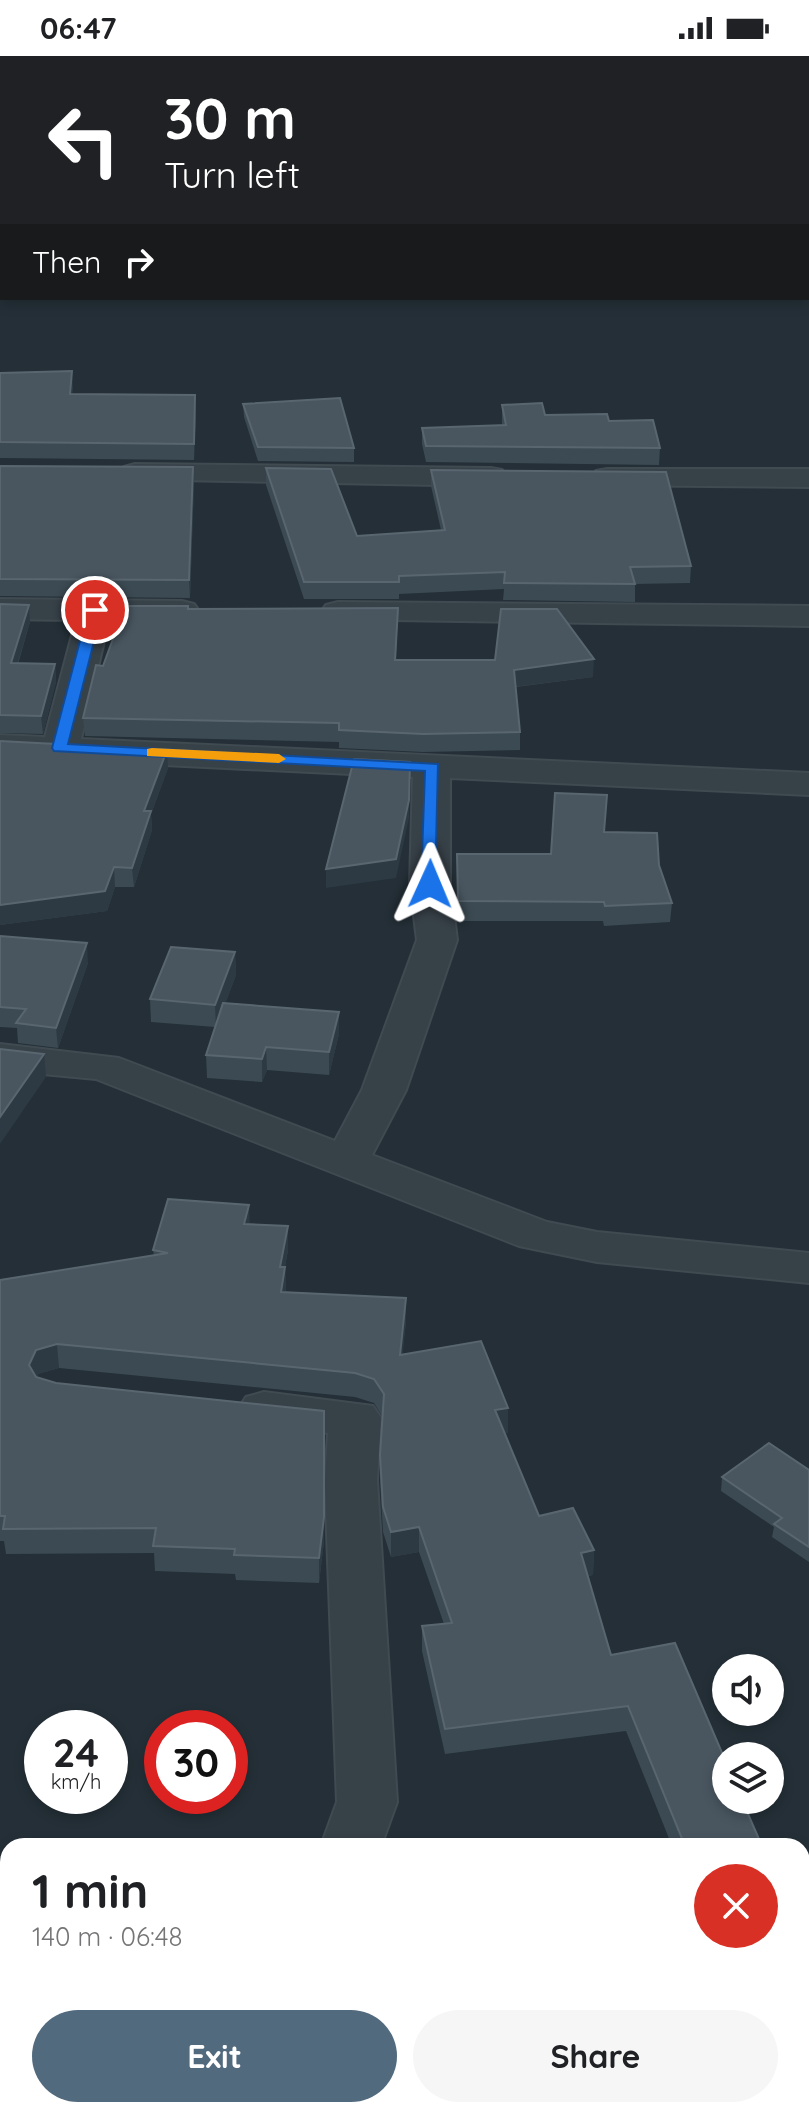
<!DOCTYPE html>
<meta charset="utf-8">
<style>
:root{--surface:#fff;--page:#f6f6f6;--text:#202124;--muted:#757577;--accent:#526a7e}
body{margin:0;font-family:Quicksand,sans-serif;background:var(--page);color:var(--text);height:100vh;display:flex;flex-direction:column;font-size:30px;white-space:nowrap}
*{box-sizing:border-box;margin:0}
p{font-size:26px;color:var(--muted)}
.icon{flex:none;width:44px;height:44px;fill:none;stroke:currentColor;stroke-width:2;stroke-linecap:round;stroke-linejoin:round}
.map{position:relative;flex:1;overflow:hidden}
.side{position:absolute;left:0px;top:1782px;width:810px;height:280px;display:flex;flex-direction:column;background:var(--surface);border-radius:24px 24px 0 0;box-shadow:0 4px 12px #0003}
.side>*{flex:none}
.guide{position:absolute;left:0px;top:0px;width:810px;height:244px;box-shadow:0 4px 12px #0003;background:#202124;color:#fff;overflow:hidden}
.fabs{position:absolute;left:712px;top:1598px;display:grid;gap:16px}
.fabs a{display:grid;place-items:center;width:72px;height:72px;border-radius:50%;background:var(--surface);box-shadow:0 4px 12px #0003;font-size:40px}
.speed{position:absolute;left:24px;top:1654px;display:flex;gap:16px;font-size:40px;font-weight:700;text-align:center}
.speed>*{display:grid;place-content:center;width:104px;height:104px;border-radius:50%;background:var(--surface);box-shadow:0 4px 12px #0003;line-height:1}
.speed small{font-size:20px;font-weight:400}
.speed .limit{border:12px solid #d22;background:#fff;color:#111}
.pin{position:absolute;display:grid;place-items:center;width:68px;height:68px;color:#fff;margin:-34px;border:4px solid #fff;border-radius:50%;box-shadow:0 2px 8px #0007}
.me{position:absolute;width:88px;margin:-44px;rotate:1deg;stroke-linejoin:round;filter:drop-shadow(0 0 6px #0008)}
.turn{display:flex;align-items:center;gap:28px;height:168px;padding:0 32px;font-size:36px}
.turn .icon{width:104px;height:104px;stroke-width:2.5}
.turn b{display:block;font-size:56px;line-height:68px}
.then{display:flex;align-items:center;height:76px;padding:0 32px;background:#0003;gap:16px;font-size:30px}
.round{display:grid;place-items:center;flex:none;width:84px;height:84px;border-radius:42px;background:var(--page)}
.summary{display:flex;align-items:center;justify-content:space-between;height:136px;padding:0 32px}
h1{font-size:48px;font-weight:700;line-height:60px}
.action{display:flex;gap:16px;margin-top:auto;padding:16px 32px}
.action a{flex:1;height:92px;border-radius:48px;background:var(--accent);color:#fff;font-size:32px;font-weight:700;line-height:92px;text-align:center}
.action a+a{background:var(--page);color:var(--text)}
.status{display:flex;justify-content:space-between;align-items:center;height:56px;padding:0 40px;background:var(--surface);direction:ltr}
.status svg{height:22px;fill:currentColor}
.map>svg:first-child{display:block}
</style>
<div class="status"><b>06:47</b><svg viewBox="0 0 49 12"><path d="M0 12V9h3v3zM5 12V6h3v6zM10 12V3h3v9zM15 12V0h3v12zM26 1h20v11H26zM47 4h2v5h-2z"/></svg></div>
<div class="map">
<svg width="809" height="2062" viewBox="0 0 809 2062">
<rect width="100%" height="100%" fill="#242f37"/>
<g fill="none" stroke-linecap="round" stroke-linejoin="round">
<defs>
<g id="minor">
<path d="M0 0H17L2 2V8Z"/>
<path d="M135 408 491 412 502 414 506 421 502 428 491 430 124 423 120 417 124 411Z"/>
<path d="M607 413H809V431L596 429 592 422 596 415Z"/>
<path d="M0 543 182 545 194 548 199 555 194 562 109 564 81 683 809 717V739L450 722V828L457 884 406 1034 372 1099 547 1166 597 1176 809 1197V1227L597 1206 519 1190 96 1023 0 1014V988L119 1002 335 1085 362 1034 417 884 410 828 413 721 0 701V679L45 681 76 564 0 563Z"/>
<path d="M338 546 809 550V570L326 563 321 556 326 549Z"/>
<path d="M264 1336 373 1350 381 1362 377 1424 397 1746 381 1790H321L337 1746 325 1424 328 1377 246 1365 238 1353 246 1341Z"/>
<rect x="252" y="2054" width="66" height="8"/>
</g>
<g id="major">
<path d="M809 1944V2000L802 2002V1946Z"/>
<path d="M356 2054H457L453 2062H353Z"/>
</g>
</defs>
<!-- minor casing -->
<use href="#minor" stroke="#404a51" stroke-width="4"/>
<!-- major casing -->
<use href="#major" stroke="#404a51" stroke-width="4"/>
<!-- minor -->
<use href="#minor" fill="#374148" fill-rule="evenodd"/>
<!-- major -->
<use href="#major" fill="#556068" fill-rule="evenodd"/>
</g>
<!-- wall -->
<g fill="#3c4a53">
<path d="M0 317 73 330 72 338 196 355 194 404 0 402Z"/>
<path d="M243 348 354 392V406L258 405 244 361Z"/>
<path d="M502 349 545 359 609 365 660 392 659 409 426 406 422 388V372L502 369Z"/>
<path d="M0 410 194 428 190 542 0 540Z"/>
<path d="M266 412 357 480 441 474 431 430V414L691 510 690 527 635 528V546L503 544 504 533 399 538V543H304L266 429Z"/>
<path d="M0 548 29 549 30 566 18 608H55L56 626 43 678 0 677Z"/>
<path d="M398 552 396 604 593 621 516 631 520 676V694L423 696 339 692V686L85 680 83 662 103 610 188 553Z"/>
<path d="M168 712 151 758 152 774 134 831H115L107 855 0 869Z"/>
<path d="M605 776 659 809 672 847 670 866 604 870 603 865H458L457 798H551Z"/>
<path d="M0 880 88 907 58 992 18 987 17 972 0 971Z"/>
<path d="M235 896 236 919 225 948 339 978 329 1019 267 1014 262 1026 207 1022 206 999 215 971 151 966 150 943Z"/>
<path d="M250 1168 288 1170V1194L285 1211 286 1236 406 1266 402 1299 508 1377H505L539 1460 594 1494 593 1519 588 1520 611 1599 759 1790H672L626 1675 445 1698 422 1595V1570L444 1568 419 1496 391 1501 383 1476 380 1424V1399L382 1360 374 1347 355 1341 59 1312 38 1318 37 1321 56 1327 324 1355V1485L319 1527 236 1524 235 1518 155 1515 154 1497 6 1498 4 1485H0V1224L154 1200 153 1194Z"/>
<path d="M809 1414V1506L772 1481 774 1471 721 1435 722 1421Z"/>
</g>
<!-- shaded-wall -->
<g fill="#2d3a43">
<path d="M72 315 73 330 71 354 70 338Z"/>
<path d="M195 339 196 355 194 404V388Z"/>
<path d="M193 411 194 428 190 542 189 524Z"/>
<path d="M29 549 30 566 12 626 11 607Z"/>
<path d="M594 603 593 621 513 631 514 614Z"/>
<path d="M55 608 56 626 43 678 41 660Z"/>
<path d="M167 694 168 712 151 758 152 774 134 831 132 812 144 755Z"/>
<path d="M410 706 409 762 396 822 326 832V813Z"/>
<path d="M114 811 115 831 107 855 0 869V849Z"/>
<path d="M87 887 88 907 58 992 56 972Z"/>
<path d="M235 896 236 919 216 972 215 949Z"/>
<path d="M339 956V978L329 1019V996Z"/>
<path d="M266 991 267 1014 262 1026V1003Z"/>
<path d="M44 998 46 1021 0 1088V1061Z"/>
<path d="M249 1149 250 1173 244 1168Z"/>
<path d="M288 1170V1194L280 1235V1211Z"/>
<path d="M285 1211 286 1235 282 1260 281 1236Z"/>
<path d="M406 1242V1266L400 1324V1299Z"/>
<path d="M57 1288 59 1312 38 1318 31 1334 29 1309 36 1294Z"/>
<path d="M508 1352V1377L494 1379 495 1354Z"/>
<path d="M324 1355V1485L319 1527V1502Z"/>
<path d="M419 1471V1496L391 1501V1476Z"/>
<path d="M594 1494 593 1519 580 1522 581 1497Z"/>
<path d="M759 1783V1790H725Z"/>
</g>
<!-- building -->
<g fill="#495660" stroke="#59666f" stroke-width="2">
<path d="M72 315 70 338 195 339 194 388 0 386V317Z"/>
<path d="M340 342 354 392 258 391 243 348Z"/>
<path d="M542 347 545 359 607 358 609 365 653 364 660 392 426 390 422 372 506 369 502 349Z"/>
<path d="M0 410 193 411 189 524 0 523Z"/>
<path d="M266 412 331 413 357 480 445 474 431 414 666 416 691 510 630 511 635 528 504 527 505 516 399 520V526H304Z"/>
<path d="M0 548 29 549 11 607 55 608 41 660 0 659Z"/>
<path d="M125 550H188V553L398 552 395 604H495L501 553H557L594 603 514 614 520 676 423 678 339 674V667L83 662 96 609 103 610Z"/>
<path d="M0 685 167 694 144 755H151L132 812 114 811 105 835 0 849Z"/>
<path d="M354 703 410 706 409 744 396 803 326 813Z"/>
<path d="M555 737 607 739 604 776 657 777 659 809 672 847 605 850 604 846 458 845 457 798H551Z"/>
<path d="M0 880 87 887 56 972 16 967 26 953 0 951Z"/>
<path d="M171 891 235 896 215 949 150 943Z"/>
<path d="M223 947 339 956 329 996 266 991 262 1003 206 999Z"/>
<path d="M0 993 44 998 0 1061Z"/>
<path d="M168 1143 249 1149 244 1168 288 1170 280 1211H285L281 1236 406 1242 400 1299 481 1285 508 1352 495 1354 539 1460 573 1452 594 1494 581 1497 611 1599 675 1587 726 1706V1744H742L759 1783 725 1790H685L628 1650 445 1673 422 1570 452 1567 419 1471 391 1476 383 1451 380 1399 384 1338 374 1323 355 1317 57 1288 36 1294 29 1309 36 1321 56 1327 324 1355V1461L319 1502 234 1499 235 1493 153 1490 156 1472 3 1473 5 1460H0V1224L168 1197 153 1194Z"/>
<path d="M769 1387 809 1414V1491L774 1468 782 1462 722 1421Z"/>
</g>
<!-- route -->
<path fill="#1a73e8" stroke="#114b97" stroke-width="2" d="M95 550 102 554 68 688 438 708 435 831 421 828 425 715 54 695 52 692 88 554Z"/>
<!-- slow -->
<path fill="#f59e0b" d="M152 692 279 698 286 703 279 707 147 700V693Z"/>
</svg>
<div class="fabs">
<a><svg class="icon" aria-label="sound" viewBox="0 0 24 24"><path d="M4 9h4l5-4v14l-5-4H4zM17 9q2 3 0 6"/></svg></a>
<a><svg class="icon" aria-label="layers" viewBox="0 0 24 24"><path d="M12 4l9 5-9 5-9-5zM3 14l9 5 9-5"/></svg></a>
</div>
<div class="speed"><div>24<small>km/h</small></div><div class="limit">30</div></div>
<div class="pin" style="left:95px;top:554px;background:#d93025"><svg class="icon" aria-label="arrive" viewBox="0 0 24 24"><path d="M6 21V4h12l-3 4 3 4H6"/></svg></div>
<svg class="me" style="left:430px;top:828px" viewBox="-20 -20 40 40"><path d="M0-17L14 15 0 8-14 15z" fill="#1a73e8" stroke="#fff" stroke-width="4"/></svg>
<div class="guide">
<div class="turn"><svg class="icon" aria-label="left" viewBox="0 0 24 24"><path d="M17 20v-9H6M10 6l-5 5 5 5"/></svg><div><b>30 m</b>Turn left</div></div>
<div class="then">Then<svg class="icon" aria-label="right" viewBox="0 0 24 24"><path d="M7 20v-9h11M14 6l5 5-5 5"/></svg></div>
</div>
<section class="side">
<div class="summary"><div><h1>1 min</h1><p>140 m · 06:48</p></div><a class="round" style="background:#d93025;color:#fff"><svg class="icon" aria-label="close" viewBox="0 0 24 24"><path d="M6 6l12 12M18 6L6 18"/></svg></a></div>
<div class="action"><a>Exit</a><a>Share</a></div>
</section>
</div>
